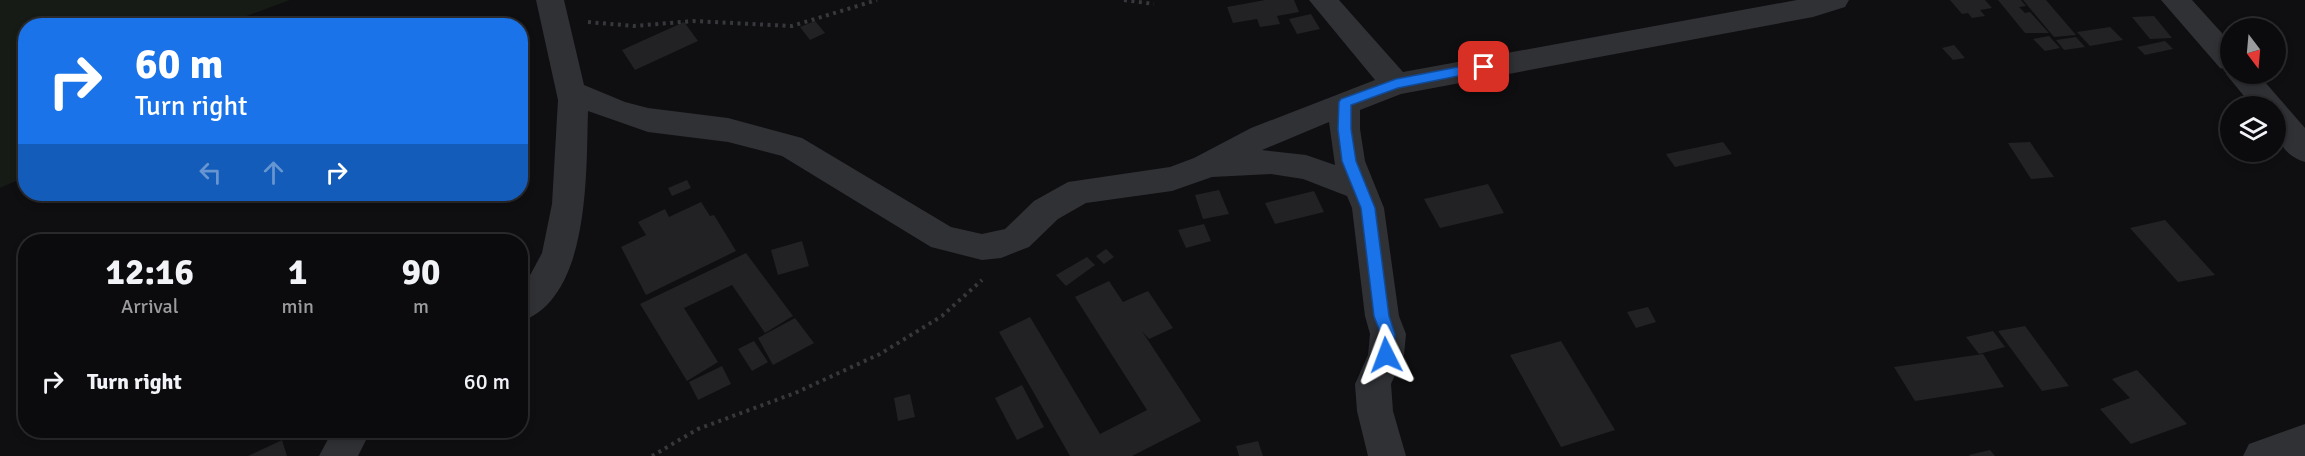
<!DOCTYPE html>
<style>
:root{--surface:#0b0b0d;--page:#19191b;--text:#f1f3f6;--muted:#9a9b9d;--line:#2b2b2e}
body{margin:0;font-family:Signika,sans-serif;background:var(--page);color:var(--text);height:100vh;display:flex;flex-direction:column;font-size:22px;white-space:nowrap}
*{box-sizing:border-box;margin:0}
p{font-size:20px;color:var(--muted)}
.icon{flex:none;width:33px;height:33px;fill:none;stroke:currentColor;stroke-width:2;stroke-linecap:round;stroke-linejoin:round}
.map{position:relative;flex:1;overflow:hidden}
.drawer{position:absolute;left:18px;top:234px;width:510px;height:204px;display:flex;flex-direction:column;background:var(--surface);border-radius:24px;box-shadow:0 3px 9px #0003,0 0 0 2px var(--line)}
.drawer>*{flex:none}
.banner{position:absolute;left:18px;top:18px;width:510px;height:183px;border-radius:24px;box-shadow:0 3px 9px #0003,0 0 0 2px var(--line);background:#1a73e8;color:#fff;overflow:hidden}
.needle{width:39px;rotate:164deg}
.fabs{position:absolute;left:2220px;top:18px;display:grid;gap:12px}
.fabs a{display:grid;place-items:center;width:66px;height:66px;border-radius:50%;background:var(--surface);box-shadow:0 3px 9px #0003,0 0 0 2px var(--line);font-size:30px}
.pin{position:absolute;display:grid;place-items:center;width:51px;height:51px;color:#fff;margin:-26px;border-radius:12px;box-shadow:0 3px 9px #0006}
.me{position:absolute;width:66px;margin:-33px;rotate:357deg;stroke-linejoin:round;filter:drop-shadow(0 0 4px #0008)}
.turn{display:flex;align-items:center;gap:21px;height:126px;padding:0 18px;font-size:27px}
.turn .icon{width:78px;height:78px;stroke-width:2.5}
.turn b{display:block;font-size:42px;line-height:51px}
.lanes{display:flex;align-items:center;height:57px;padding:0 18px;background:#0003;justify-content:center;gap:30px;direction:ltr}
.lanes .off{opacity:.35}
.eta{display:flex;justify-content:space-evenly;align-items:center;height:102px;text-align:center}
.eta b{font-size:36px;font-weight:700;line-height:42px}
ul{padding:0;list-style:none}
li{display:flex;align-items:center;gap:18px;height:90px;padding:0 18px}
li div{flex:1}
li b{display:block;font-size:22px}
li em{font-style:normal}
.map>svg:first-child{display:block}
</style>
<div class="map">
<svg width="2305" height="456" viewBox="0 0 2305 456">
<rect width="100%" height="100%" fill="#0f0f11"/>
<!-- green -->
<path fill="#161b16" d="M0 0H290L222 25 26 26 25 177 0 188Z"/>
<!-- building -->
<g fill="#222225">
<path d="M1265 0H1294L1299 12 1277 16 1280 24 1260 27 1257 19 1233 23 1227 7Z"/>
<path d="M1950 0H1985L1992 8 1980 10 1985 16 1972 18 1968 13 1962 14Z"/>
<path d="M1998 0H2021L2026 6 2019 7 2025 13 2030 12 2049 33H2025Z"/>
<path d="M2023 0H2046L2076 35 2054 37Z"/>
<path d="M1311 14 1320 29 1297 34 1289 19Z"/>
<path d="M2154 16 2172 38 2150 39 2132 17Z"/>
<path d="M815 21 825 33 810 40 800 27Z"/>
<path d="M684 22 698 41 635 70 622 50Z"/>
<path d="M2110 27 2123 40 2090 46 2077 32Z"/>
<path d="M2049 36 2060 48 2045 51 2033 39Z"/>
<path d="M2076 37 2085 47 2064 50 2056 40Z"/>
<path d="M2165 41 2173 49 2145 55 2137 47Z"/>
<path d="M1954 45 1965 58 1953 60 1942 48Z"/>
<path d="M1723 142 1732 154 1675 167 1666 154Z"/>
<path d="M2030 142 2054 177 2031 179 2008 143Z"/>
<path d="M687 180 691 188 672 196 668 188Z"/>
<path d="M1488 184 1504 213 1440 228 1424 199Z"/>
<path d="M1219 190 1229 214 1203 219 1195 195Z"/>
<path d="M1314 191 1324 212 1275 224 1265 203Z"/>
<path d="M701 202 710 216 714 215 736 251 646 295 621 247 646 235 638 222 665 209 669 217Z"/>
<path d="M2165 220 2215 275 2178 282 2130 228Z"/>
<path d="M1204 224 1211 241 1186 248 1178 230Z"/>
<path d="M802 241 809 266 778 275 771 250Z"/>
<path d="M1106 249 1114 257 1104 264 1096 256Z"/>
<path d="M746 253 793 316 765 333 732 285 684 308 718 362 687 381 640 304Z"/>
<path d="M1087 257 1095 265 1066 286 1056 275Z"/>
<path d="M1109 281 1123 302 1148 291 1173 328 1149 339 1142 331 1201 421 1132 456H1070L999 332 1030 317 1100 434 1147 410 1075 297Z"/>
<path d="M1648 307 1656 322 1636 328 1627 312Z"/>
<path d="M795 318 814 343 773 365 758 338Z"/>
<path d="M2025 326 2069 386 2042 391 1998 331Z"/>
<path d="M1993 331 2005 347 1979 354 1966 337Z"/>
<path d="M754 341 768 362 752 371 738 349Z"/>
<path d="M1561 341 1615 430 1561 447 1510 355Z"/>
<path d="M1983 354 2004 387 1915 401 1894 367Z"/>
<path d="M722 366 731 384 698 400 689 382Z"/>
<path d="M2137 370 2187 424 2131 444 2100 409 2130 398 2112 379Z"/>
<path d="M1022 385 1044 427 1017 440 995 398Z"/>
<path d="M910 394 915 417 898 421 894 398Z"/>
<path d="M282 440 287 456H248Z"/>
<path d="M1258 441 1263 456H1239L1236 446Z"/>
<path d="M1990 450 1995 456H1970L1969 455Z"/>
</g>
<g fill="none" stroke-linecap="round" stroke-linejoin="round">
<!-- path -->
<g stroke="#36383c" stroke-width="4" stroke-dasharray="3 4.5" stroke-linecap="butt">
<path d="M1124 0 1154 4"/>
<path d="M588 22 634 26 693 21 792 26 877 0"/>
<path d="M652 456 698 429 795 393 880 354 942 316 982 280"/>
</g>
<!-- minor -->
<g fill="#303135" fill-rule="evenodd">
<path d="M536 0H564L584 85 625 102 648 108 728 118 802 138 951 227 982 234 1005 229 1034 201 1068 182 1170 167 1194 158 1251 128 1375 80 1309 0H1339L1403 72 1797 0H1849L1845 7 1813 17 1401 94 1360 110V129L1365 161 1384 208 1399 316 1406 334 1404 355 1391 384 1393 411 1406 456H1368L1357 411 1355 384 1368 355 1370 334 1365 316 1352 208 1347 196 1303 179 1271 174 1212 177 1172 191 1086 203 1058 219 1029 247 1001 258 982 260 931 247 782 156 728 142 648 132 588 111C586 171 591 298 520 322V286L528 279 542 253 552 204 558 100ZM1329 122 1335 165 1306 155 1262 150Z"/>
<path d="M2161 0H2192L2230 42V74H2258L2305 128V162C2277 153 2276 132 2276 106H2252L2226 74 2228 70 2220 68Z"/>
<path d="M2305 424V456H2243L2249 444Z"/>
<path d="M333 430H371L358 456H319Z"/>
</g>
</g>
<!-- route -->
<path fill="#1a73e8" stroke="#114b97" stroke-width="1.5" d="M1484 62 1488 63V70L1398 88 1351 105V129L1356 161 1375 208 1389 316 1395 334 1394 355 1386 361 1379 355 1381 334 1374 316 1361 208 1342 161 1338 129 1339 102 1341 99 1396 79Z"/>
</svg>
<div class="fabs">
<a><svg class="needle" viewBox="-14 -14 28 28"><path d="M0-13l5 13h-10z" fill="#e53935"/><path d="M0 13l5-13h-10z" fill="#9a9b9d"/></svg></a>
<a><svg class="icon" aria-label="layers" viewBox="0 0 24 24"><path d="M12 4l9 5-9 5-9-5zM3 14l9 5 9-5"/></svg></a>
</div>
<div class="pin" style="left:1484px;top:67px;background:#d93025"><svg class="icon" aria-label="arrive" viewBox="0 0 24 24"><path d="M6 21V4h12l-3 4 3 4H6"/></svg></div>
<svg class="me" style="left:1386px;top:355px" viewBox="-20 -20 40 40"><path d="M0-17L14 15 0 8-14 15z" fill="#1a73e8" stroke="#fff" stroke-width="4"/></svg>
<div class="banner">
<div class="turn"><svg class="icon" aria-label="right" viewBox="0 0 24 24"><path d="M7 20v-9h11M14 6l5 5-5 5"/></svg><div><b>60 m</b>Turn right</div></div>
<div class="lanes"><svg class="icon off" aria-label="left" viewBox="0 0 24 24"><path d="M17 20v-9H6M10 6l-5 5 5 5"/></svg><svg class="icon off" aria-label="ahead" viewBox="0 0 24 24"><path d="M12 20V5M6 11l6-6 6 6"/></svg><svg class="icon" aria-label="right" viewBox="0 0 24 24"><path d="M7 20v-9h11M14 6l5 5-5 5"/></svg></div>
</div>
<section class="drawer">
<div class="eta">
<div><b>12:16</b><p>Arrival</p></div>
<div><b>1</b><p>min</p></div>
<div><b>90</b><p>m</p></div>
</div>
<ul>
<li><svg class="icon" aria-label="right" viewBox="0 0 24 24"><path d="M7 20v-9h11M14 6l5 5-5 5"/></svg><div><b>Turn right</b></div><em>60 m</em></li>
</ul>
</section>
</div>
